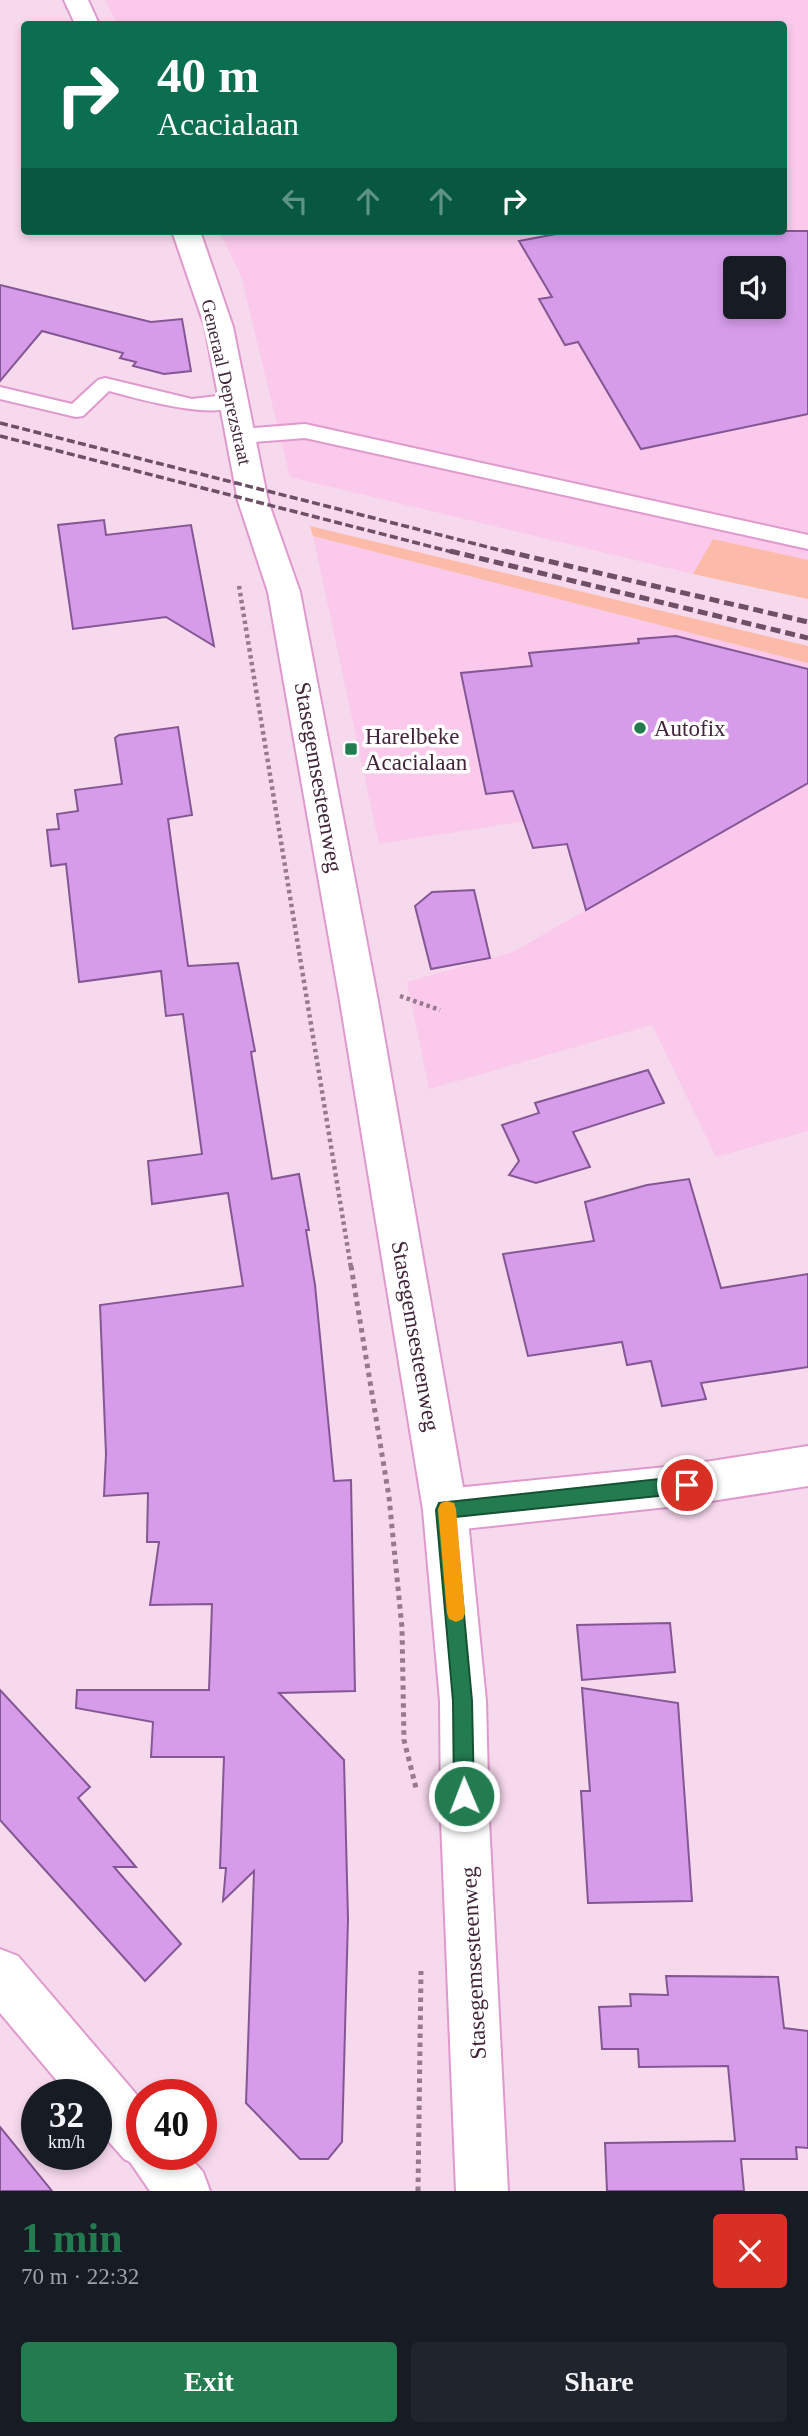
<!DOCTYPE html>
<meta charset="utf-8">
<style>
:root{--surface:#171b24;--page:#20242c;--text:#f1f3f6;--muted:#9ea1a6;--accent:#237c50}
body{margin:0;font-family:Georgia,serif;background:var(--page);color:var(--text);height:100vh;display:flex;flex-direction:column;font-size:26px;white-space:nowrap}
*{box-sizing:border-box;margin:0}
p{font-size:23px;color:var(--muted)}
.icon{flex:none;width:38px;height:38px;fill:none;stroke:currentColor;stroke-width:2;stroke-linecap:round;stroke-linejoin:round}
.map{position:relative;height:2191px;overflow:hidden}
.drawer{display:flex;flex-direction:column;background:var(--surface);flex:1}
.drawer>*{flex:none}
.hud{position:absolute;left:21px;top:21px;width:766px;height:214px;border-radius:7px;box-shadow:0 4px 10px #0003;background:#0b6e4f;color:#fff;overflow:hidden}
.buttons{position:absolute;left:723px;top:256px;display:grid;gap:14px}
.buttons a{display:grid;place-items:center;width:63px;height:63px;border-radius:7px;background:var(--surface);box-shadow:0 4px 10px #0003;font-size:35px}
.speed{position:absolute;left:21px;top:2079px;display:flex;gap:14px;font-size:35px;font-weight:700;text-align:center}
.speed>*{display:grid;place-content:center;width:91px;height:91px;border-radius:50%;background:var(--surface);box-shadow:0 4px 10px #0003;line-height:1}
.speed small{font-size:18px;font-weight:400}
.speed .limit{border:10px solid #d22;background:#fff;color:#111}
.pin{position:absolute;display:grid;place-items:center;width:60px;height:60px;color:#fff;margin:-30px;border:4px solid #fff;border-radius:50%;box-shadow:0 2px 7px #0007}
.me{position:absolute;width:77px;margin:-38px;rotate:359deg;stroke-linejoin:round;filter:drop-shadow(0 0 5px #0008)}
.turn{display:flex;align-items:center;gap:24px;height:147px;padding:0 21px;font-size:32px}
.turn .icon{width:91px;height:91px;stroke-width:2.5}
.turn b{display:block;font-size:49px;line-height:60px}
.lanes{display:flex;align-items:center;height:66px;padding:0 21px;background:#0003;justify-content:center;gap:35px;direction:ltr}
.lanes .off{opacity:.35}
.round{display:grid;place-items:center;flex:none;width:74px;height:74px;border-radius:7px;background:var(--page)}
.summary{display:flex;align-items:center;justify-content:space-between;height:119px;padding:0 21px}
h1{font-size:42px;font-weight:800;line-height:52px;color:var(--accent)}
.button{display:flex;gap:14px;margin-top:auto;padding:14px 21px}
.button a{flex:1;height:80px;border-radius:7px;background:var(--accent);color:#fff;font-size:28px;font-weight:800;line-height:80px;text-align:center}
.button a+a{background:var(--page);color:var(--text)}
.map>svg:first-child{display:block}
</style>
<div class="map">
<svg width="808" height="2191" viewBox="0 0 808 2191">
<rect width="100%" height="100%" fill="#f7d9ed"/>
<!-- built -->
<g fill="#fac9eb" fill-rule="evenodd">
<path d="M105 0H808V560L713 539 693 574 290 477 241 276 219 231H784V24H117ZM735 268H774V306H735Z"/>
<path d="M313 536 808 663V1131L716 1157 652 1025 429 1089 407 982 513 952 655 870 589 811 379 844Z"/>
</g>
<!-- green -->
<g fill="#fcbba8">
<path d="M310 526 808 646V663L313 536Z"/>
<path d="M713 539 808 560V599L693 574Z"/>
</g>
<!-- building -->
<g fill="#d69cea" stroke="#855694" stroke-width="2" fill-rule="evenodd">
<path d="M572 231H808V414L641 449 578 342 565 345 539 299 552 297 519 241ZM735 268H774V306H735Z"/>
<path d="M0 285 151 322 182 319 191 371 164 374 133 366 136 362 120 358 123 353 42 331 0 381Z"/>
<path d="M104 520 106 535 191 525 214 646 166 617 73 629 58 525Z"/>
<path d="M676 636 808 669V783L586 910 567 844 533 848 513 791 486 794 461 673 532 666 529 653 639 643 638 639Z"/>
<path d="M178 727 192 815 168 819 188 966 238 963 255 1051 251 1052 272 1179 299 1174 309 1230H306L315 1285 334 1481 351 1480 355 1691 279 1693 344 1760 348 1919 342 2142 328 2159H300L246 2103 254 1871 223 1901 226 1868H220L224 1757H151L153 1722 76 1708 77 1690H209L212 1604 150 1605 159 1542H147L148 1493 104 1496 106 1454 100 1305 243 1286 228 1193 152 1204 148 1161 202 1154 183 1014 166 1016 161 971 79 982 66 864 51 866 47 830 59 829 57 814 78 811 75 790 122 784 115 738 119 735Z"/>
<path d="M474 890 490 958 431 969 415 906 432 892Z"/>
<path d="M648 1070 664 1103 573 1132 590 1167 536 1183 509 1175 519 1161 502 1125 539 1113 535 1103Z"/>
<path d="M689 1179 721 1288 808 1274V1367L701 1383 706 1399 662 1406 651 1361 627 1365 622 1342 528 1356 503 1254 594 1241 585 1202 647 1185Z"/>
<path d="M670 1623 675 1672 582 1680 577 1625Z"/>
<path d="M582 1688 678 1703 692 1901 588 1903 581 1791H590Z"/>
<path d="M0 1690 90 1787 78 1798 136 1867H114L181 1944 145 1981 0 1820Z"/>
<path d="M666 1976 778 1977 784 2028 808 2031V2148L796 2147 797 2159H741L744 2191H607L605 2143 735 2141 728 2066 639 2067 638 2049H602L599 2007 631 2006 630 1994 668 1995Z"/>
<path d="M0 2127 52 2191H0Z"/>
</g>
<g fill="none" stroke-linecap="round" stroke-linejoin="round">
<defs>
<g id="service">
<path d="M105 378 192 399 234 394 244 400C227 425 135 398 109 391L83 416 76 417 0 399V387L72 404 98 380Z"/>
<path d="M305 424 808 535V549L305 438 240 443 230 436 240 429Z"/>
</g>
<g id="minor">
<path d="M808 1446V1486L686 1505 445 1531 429 1525 423 1510 429 1495 445 1489 686 1465Z"/>
<path d="M0 1949 18 1956 142 2101V2154H187L203 2172 210 2191H150L130 2162 124 2159 96 2127V2095H69L0 2013Z"/>
</g>
<g id="tertiary">
<path d="M64 0H88L99 24H75Z"/>
<path d="M172 231H200L233 327 268 501 300 592 378 1001 467 1510 486 1701 489 1820 508 2191H456L441 1820 440 1701 423 1510 340 1001 268 592 238 501 205 327Z"/>
</g>
</defs>
<!-- service casing -->
<use href="#service" stroke="#e099cc" stroke-width="4"/>
<!-- minor casing -->
<use href="#minor" stroke="#e099cc" stroke-width="4"/>
<!-- tertiary casing -->
<use href="#tertiary" stroke="#e099cc" stroke-width="4"/>
<!-- path-far1 -->
<g stroke="#96798d" stroke-width="4.5" stroke-dasharray="3.5 3.5" stroke-linecap="butt">
<path d="M239 586 351 1268"/>
<path d="M400 996 440 1010"/>
</g>
<!-- path -->
<g stroke="#96798d" stroke-width="5" stroke-dasharray="4.5 4.5" stroke-linecap="butt">
<path d="M351 1266 389 1497 402 1628 404 1740 416 1788"/>
<path d="M418 2191 421 1971"/>
</g>
<!-- service -->
<use href="#service" fill="#fff" fill-rule="evenodd"/>
<!-- minor -->
<use href="#minor" fill="#fff" fill-rule="evenodd"/>
<!-- tertiary -->
<use href="#tertiary" fill="#fff" fill-rule="evenodd"/>
<!-- rail-far1 -->
<g stroke="#6d5065" stroke-width="3.5" stroke-dasharray="8 3.5" stroke-linecap="butt">
<path d="M0 423 511 553"/>
<path d="M0 436 456 553"/>
</g>
<!-- rail -->
<g stroke="#6d5065" stroke-width="5" stroke-dasharray="10 5" stroke-linecap="butt">
<path d="M450 551 808 638"/>
<path d="M505 551 808 622"/>
</g>
</g>
<!-- route -->
<path fill="#237c50" stroke="#175134" stroke-width="2" d="M687 1476 693 1479 696 1485 693 1491 687 1493 455 1517 472 1701 474 1796 471 1803 464 1806 457 1803 454 1796 453 1701 436 1510 439 1503Z"/>
<!-- slow -->
<path fill="#f59e0b" d="M447 1501 454 1503 456 1509 465 1613 463 1619 456 1622 449 1619 447 1613 438 1509 441 1503Z"/>
<!-- markers -->
<g fill="#237c50" stroke="#fff" stroke-width="2.5">
<circle cx="640" cy="728" r="7"/>
<rect x="344" y="742" width="14" height="14" rx="3.5"/>
</g>
<g text-anchor="middle" stroke-width="7" stroke-linejoin="round" paint-order="stroke">
<!-- far-street labels -->
<g font-size="19" fill="#42253a" stroke="#fff">
<text transform="translate(227 382) rotate(77)" y="7">Generaal Deprezstraat</text>
</g>
<!-- poi labels -->
<g font-size="23" fill="#42253a" stroke="#fff" text-anchor="start">
<text x="654" y="736">Autofix</text>
<text x="365" y="744">Harelbeke<tspan x="365" dy="26">Acacialaan</tspan></text>
</g>
<!-- street labels -->
<g font-size="23" fill="#42253a" stroke="#fff">
<text transform="translate(319 777) rotate(80)" y="8">Stasegemsesteenweg</text>
<text transform="translate(416 1336) rotate(80)" y="8">Stasegemsesteenweg</text>
<text transform="translate(473 1963) rotate(-93)" y="8">Stasegemsesteenweg</text>
</g>
</g>
</svg>
<div class="buttons">
<a><svg class="icon" aria-label="sound" viewBox="0 0 24 24"><path d="M4 9h4l5-4v14l-5-4H4zM17 9q2 3 0 6"/></svg></a>
</div>
<div class="speed"><div>32<small>km/h</small></div><div class="limit">40</div></div>
<div class="pin" style="left:687px;top:1485px;background:#d93025"><svg class="icon" aria-label="arrive" viewBox="0 0 24 24"><path d="M6 21V4h12l-3 4 3 4H6"/></svg></div>
<svg class="me" style="left:464px;top:1796px" viewBox="-20 -20 40 40"><circle r="17" fill="#237c50" stroke="#fff" stroke-width="3"/><path d="M0-11L8 9 0 5-8 9z" fill="#fff"/></svg>
<div class="hud">
<div class="turn"><svg class="icon" aria-label="right" viewBox="0 0 24 24"><path d="M7 20v-9h11M14 6l5 5-5 5"/></svg><div><b>40 m</b>Acacialaan</div></div>
<div class="lanes"><svg class="icon off" aria-label="left" viewBox="0 0 24 24"><path d="M17 20v-9H6M10 6l-5 5 5 5"/></svg><svg class="icon off" aria-label="ahead" viewBox="0 0 24 24"><path d="M12 20V5M6 11l6-6 6 6"/></svg><svg class="icon off" aria-label="ahead" viewBox="0 0 24 24"><path d="M12 20V5M6 11l6-6 6 6"/></svg><svg class="icon" aria-label="right" viewBox="0 0 24 24"><path d="M7 20v-9h11M14 6l5 5-5 5"/></svg></div>
</div>
</div>
<section class="drawer">
<div class="summary"><div><h1>1 min</h1><p>70 m · 22:32</p></div><a class="round" style="background:#d93025;color:#fff"><svg class="icon" aria-label="close" viewBox="0 0 24 24"><path d="M6 6l12 12M18 6L6 18"/></svg></a></div>
<div class="button"><a>Exit</a><a>Share</a></div>
</section>
